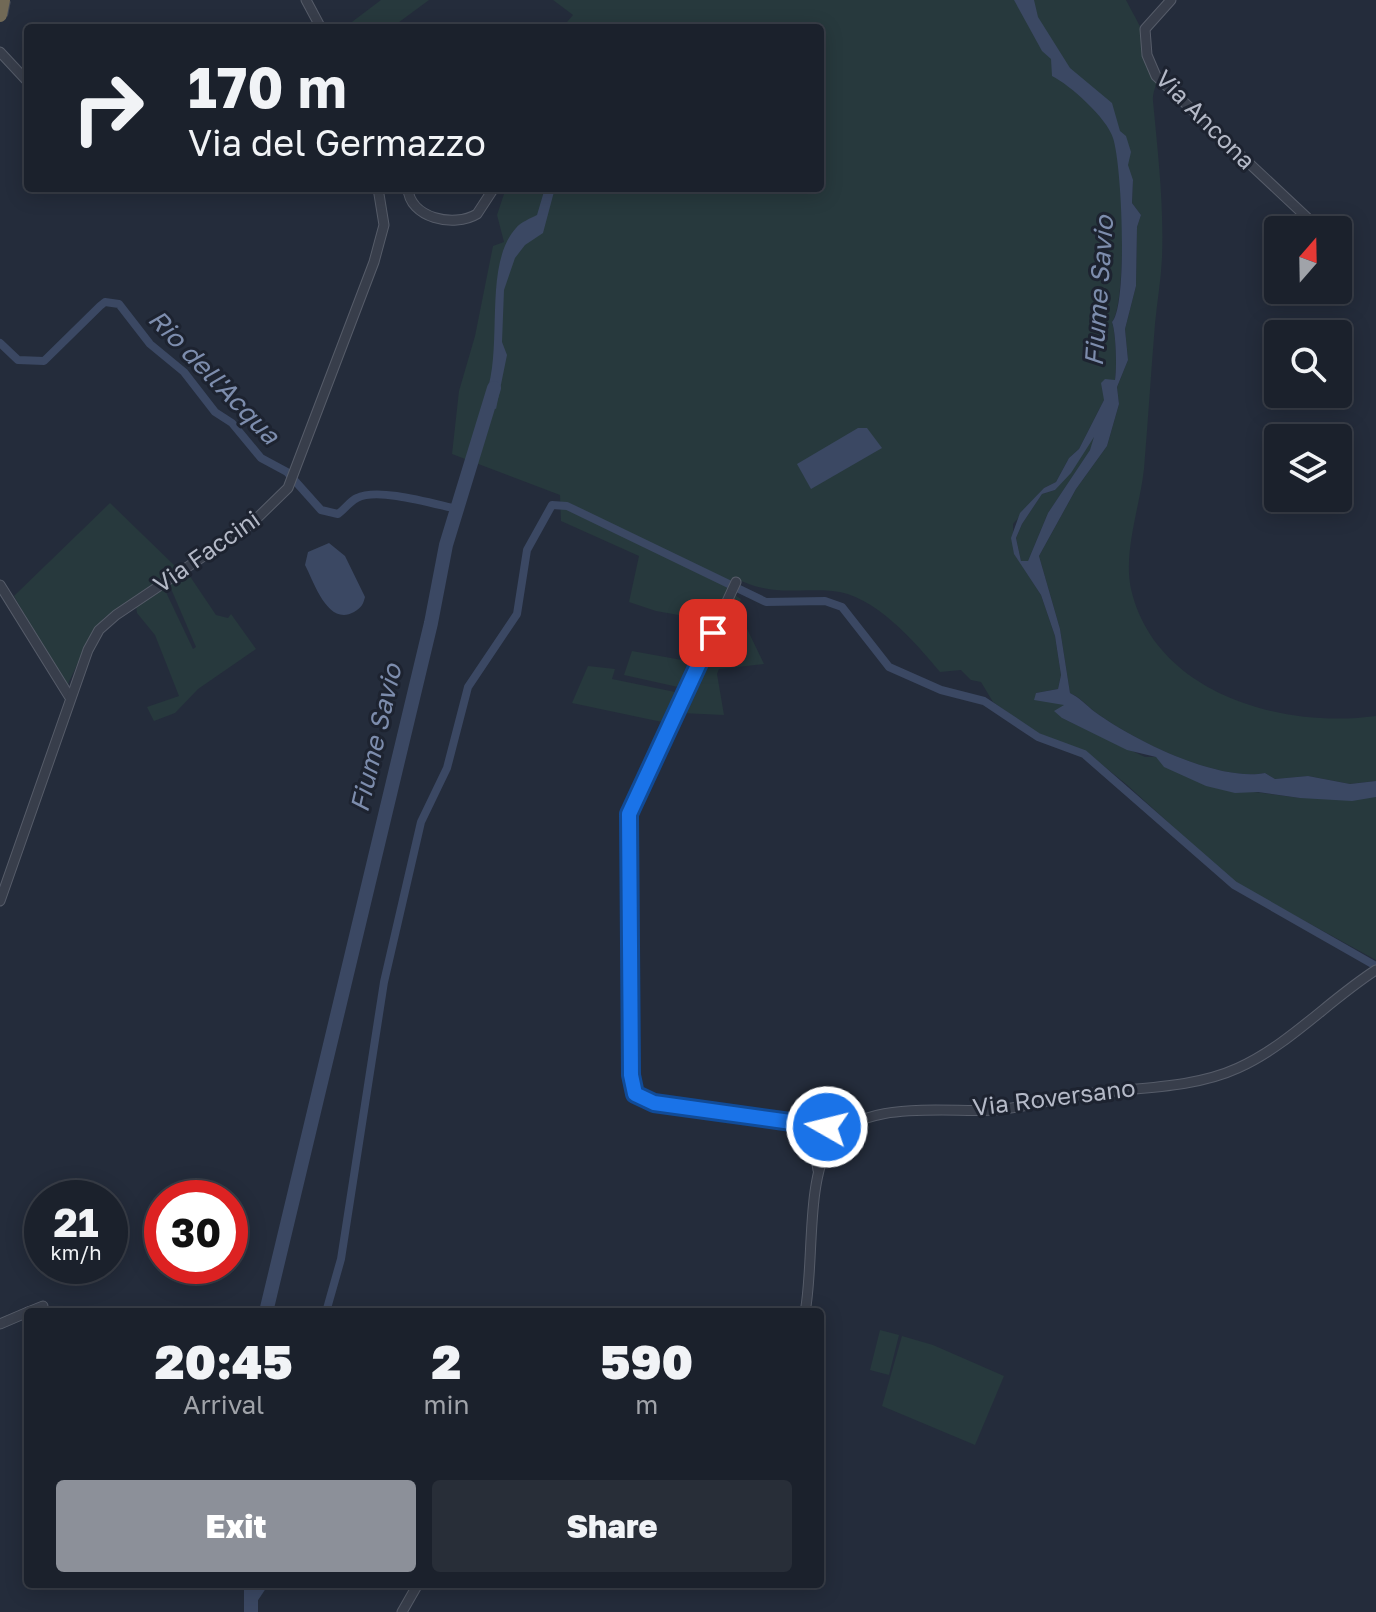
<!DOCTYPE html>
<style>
:root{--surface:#1b212c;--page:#282e38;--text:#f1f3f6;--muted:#a0a3a9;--line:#393e48;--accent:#8c9099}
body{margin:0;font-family:"Golos Text",sans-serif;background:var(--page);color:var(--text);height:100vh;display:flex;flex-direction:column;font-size:30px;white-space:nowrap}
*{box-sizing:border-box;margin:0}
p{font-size:26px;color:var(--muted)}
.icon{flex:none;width:44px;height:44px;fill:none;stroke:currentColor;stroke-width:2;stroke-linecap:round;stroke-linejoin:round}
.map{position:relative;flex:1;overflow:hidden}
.sheet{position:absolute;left:24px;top:1308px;width:800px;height:280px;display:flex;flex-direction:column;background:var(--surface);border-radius:8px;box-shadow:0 4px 20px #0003,0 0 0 2px var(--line)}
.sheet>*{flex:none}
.banner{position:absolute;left:24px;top:24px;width:800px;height:168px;border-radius:8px;box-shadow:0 4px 20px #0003,0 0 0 2px var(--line);background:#1b212c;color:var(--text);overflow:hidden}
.needle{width:52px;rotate:20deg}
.fabs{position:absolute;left:1264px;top:216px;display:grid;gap:16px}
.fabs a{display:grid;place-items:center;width:88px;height:88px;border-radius:8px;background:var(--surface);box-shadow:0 4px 20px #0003,0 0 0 2px var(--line);font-size:40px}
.speed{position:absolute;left:24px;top:1180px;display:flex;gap:16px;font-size:40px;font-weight:700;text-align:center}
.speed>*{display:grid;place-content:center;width:104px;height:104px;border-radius:50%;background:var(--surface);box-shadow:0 4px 20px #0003,0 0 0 2px var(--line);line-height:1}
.speed small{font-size:20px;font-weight:400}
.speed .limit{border:12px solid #d22;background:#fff;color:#111}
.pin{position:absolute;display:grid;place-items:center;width:68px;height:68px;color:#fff;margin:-34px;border-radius:16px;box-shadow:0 4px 12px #0006}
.me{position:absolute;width:88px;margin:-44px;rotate:278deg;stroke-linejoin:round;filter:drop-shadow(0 0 6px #0008)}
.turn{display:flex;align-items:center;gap:28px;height:168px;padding:0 32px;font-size:36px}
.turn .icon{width:104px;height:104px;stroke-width:2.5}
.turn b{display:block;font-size:56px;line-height:68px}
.eta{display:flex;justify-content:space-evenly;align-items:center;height:136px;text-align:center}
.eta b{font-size:48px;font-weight:800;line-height:56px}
.cta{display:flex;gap:16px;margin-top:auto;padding:16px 32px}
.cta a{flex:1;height:92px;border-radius:8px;background:var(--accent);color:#fff;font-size:32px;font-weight:800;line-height:92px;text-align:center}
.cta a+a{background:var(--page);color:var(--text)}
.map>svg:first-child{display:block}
</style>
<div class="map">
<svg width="1376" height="1612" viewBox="0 0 1376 1612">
<rect width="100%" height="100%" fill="#242c3b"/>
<!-- green -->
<g fill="#27393d">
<path d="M381 0H429L391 28H344Z"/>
<path d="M553 0H1126C1138 23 1152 46 1157 72 1159 82 1152 91 1153 101 1158 154 1164 205 1162 258 1161 280 1157 302 1155 324 1151 372 1148 421 1144 469 1140 506 1123 552 1131 589 1155 693 1281 729 1376 716V781L1350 784 1308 776 1275 779 1265 773C1217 782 1133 740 1095 712 1086 705 1081 698 1070 693L1060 629 1039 556 1076 489 1107 446 1119 404 1117 387 1128 360 1125 329 1136 286 1137 227 1141 215 1132 203 1133 180 1120 174C1123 199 1125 307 1112 322 1116 333 1117 368 1115 380L1105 389 1104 400 1079 449 1069 458 1056 482 1044 488 1013 524 1014 553 1041 595 1055 636 1061 675 1058 689 1036 693 1067 706 1062 718 1145 757H1156L1247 791 1300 798 1376 797V960L1235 883 1126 784 1085 751 1035 732 993 702 981 682 971 680 961 670 940 672C915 642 874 594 832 591 790 588 776 597 734 578L727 590 741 599 737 608 764 664 719 669 717 674 724 715 681 713 705 651 690 649 701 619 656 611 629 602 639 556 561 521 560 495 452 454 459 391 475 336 493 246 504 242 497 215 506 188H820V28H562L573 15Z"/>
<path d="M1094 437 1096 439 1090 450 1048 513 1028 561H1021L1016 538 1022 524 1042 494 1055 490Z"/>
<path d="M110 503 177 568 104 618 90 637 68 684 63 683 14 596Z"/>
<path d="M187 572 216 615 228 618 231 614 256 649 198 689 175 713 154 721 147 707 179 696 155 635 137 613 136 606 164 588 193 649 196 647 169 584Z"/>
<path d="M632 651 693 662 678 687 624 675Z"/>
<path d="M588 666 615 669 612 679 675 692 662 722 572 703Z"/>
<path d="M880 1330 899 1335 889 1375 870 1370Z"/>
<path d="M902 1336 933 1345 1004 1376 975 1445 882 1406Z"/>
</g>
<!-- water -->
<g fill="#3b4863" fill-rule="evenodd">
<path d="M1014 0H1034L1038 17 1070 68 1112 103 1120 131 1126 136 1131 152 1128 165 1133 180 1132 203 1141 215 1137 227 1136 286 1125 329 1128 360 1117 387 1119 404 1107 446 1076 489 1039 556 1060 629 1070 693C1080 698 1086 705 1095 712 1133 740 1218 782 1265 773L1275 779 1308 776 1350 784 1376 781V797L1352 801 1300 798 1258 792 1235 793 1206 786 1164 767 1156 757 1127 750 1062 718 1054 711 1064 705 1034 700 1036 693 1058 689 1061 675 1055 636 1041 595 1014 554 1011 538 1020 513 1044 488 1056 482 1069 458 1079 449 1104 400 1101 383 1105 379 1115 380C1117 368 1116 332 1112 322 1128 305 1122 164 1113 138 1107 118 1070 85 1052 76L1051 59 1042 51ZM1094 437 1090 450 1048 513 1028 561H1021L1016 538 1022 524 1042 494 1055 490 1071 473Z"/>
<path d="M545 188H555L543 233 525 245 515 258 504 290 502 342 507 355 496 409 483 402C506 354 481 267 516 228 521 222 531 218 537 215Z"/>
<path d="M858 428H867L882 448 811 489 797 464Z"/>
<path d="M329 543 345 556 365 597C363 605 361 608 354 612 328 627 314 582 305 565L308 552Z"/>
</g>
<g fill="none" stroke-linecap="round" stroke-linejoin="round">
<!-- canal -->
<g stroke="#3b4863" stroke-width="8">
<path d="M0 343 18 360 44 361 100 306 105 302 119 304 150 344 184 372 215 412 232 423 261 458 287 472 321 510 338 514C345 509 350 501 357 498 378 487 434 504 457 509"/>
<path d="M326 1312 341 1259 384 982 421 822 447 768 468 687 517 614 527 550 552 505 567 506 766 602 825 601 842 607 889 667 941 690 984 701 1038 737 1084 754 1234 885 1376 966"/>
<path d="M250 1605 264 1584"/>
</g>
<!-- river -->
<g stroke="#3b4863" stroke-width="14">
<path d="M266 1312 431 623 446 545 494 388"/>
<path d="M251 1612V1584"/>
</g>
<defs>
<g id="minor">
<path d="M306 0 321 28"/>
<path d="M1171 0 1145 29 1147 55 1156 76 1315 225"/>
<path d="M0 52 28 82"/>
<path d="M408 188C409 218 454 228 477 214L494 188"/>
<path d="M736 582 629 814 631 1075 635 1094 654 1103 810 1125 818 1170"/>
<path d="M0 585 69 696"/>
<path d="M0 901 88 650 99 630 116 615 250 525 288 488 374 262 384 225 378 188"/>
<path d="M810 1125 844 1130"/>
<path d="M28 1312 43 1306"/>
<path d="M805 1312C814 1267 806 1182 829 1145 858 1098 948 1113 994 1110 1022 1108 1050 1100 1078 1095 1130 1087 1190 1090 1238 1068 1289 1045 1329 1000 1376 970"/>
<path d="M0 1324 28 1312"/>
<path d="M402 1612 418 1584"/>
</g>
</defs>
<!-- minor casing -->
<use href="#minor" stroke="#565c69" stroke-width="11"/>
<!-- minor -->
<use href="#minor" stroke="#383e4b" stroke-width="9"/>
<defs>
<path id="highway-bridge" d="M0 15 3 0"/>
</defs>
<!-- highway-bridge casing -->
<use href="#highway-bridge" stroke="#434956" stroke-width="16" stroke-linecap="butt"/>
<!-- highway-bridge -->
<use href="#highway-bridge" stroke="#716956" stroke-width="14"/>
</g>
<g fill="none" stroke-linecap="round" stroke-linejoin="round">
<defs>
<path id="route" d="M713 633 629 814 631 1075 635 1094 654 1103 827 1127"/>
</defs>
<!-- route casing -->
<use href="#route" stroke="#114b97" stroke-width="20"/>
<!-- route -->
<use href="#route" stroke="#1a73e8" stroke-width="14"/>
</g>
<g text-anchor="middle" stroke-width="6" stroke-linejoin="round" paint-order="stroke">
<!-- street labels -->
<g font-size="24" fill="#b4b9c7" stroke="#1d2330">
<text transform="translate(1205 120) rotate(45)" y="8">Via Ancona</text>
<text transform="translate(207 552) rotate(-35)" y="8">Via Faccini</text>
<text transform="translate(1054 1098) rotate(-7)" y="8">Via Roversano</text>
</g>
<!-- water labels -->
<g font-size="26" font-style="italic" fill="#7d8dad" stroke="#1d2330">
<text transform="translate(1099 291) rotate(-86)" y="9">Fiume Savio</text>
<text transform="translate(214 377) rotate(46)" y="9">Rio dell'Acqua</text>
<text transform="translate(376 738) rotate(-77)" y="9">Fiume Savio</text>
</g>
</g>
</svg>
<div class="fabs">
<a><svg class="needle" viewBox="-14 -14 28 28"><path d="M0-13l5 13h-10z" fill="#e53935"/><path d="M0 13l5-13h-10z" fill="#a0a3a9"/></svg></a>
<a><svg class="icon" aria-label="search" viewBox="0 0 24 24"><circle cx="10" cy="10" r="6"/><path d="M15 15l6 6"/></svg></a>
<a><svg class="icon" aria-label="layers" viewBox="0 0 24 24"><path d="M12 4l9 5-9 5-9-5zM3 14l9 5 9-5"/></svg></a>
</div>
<div class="speed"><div>21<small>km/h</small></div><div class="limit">30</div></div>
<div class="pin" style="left:713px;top:633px;background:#d93025"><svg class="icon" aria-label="arrive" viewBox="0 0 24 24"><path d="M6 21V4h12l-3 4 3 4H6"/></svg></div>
<svg class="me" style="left:827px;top:1127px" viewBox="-20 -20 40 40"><circle r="17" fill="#1a73e8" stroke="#fff" stroke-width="3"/><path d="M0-11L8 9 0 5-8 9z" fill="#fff"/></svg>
<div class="banner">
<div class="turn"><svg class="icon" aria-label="right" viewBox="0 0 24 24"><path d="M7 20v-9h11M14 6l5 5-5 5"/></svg><div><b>170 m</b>Via del Germazzo</div></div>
</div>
<section class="sheet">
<div class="eta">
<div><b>20:45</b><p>Arrival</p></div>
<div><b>2</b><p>min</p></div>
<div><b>590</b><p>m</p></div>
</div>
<div class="cta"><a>Exit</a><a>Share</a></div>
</section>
</div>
